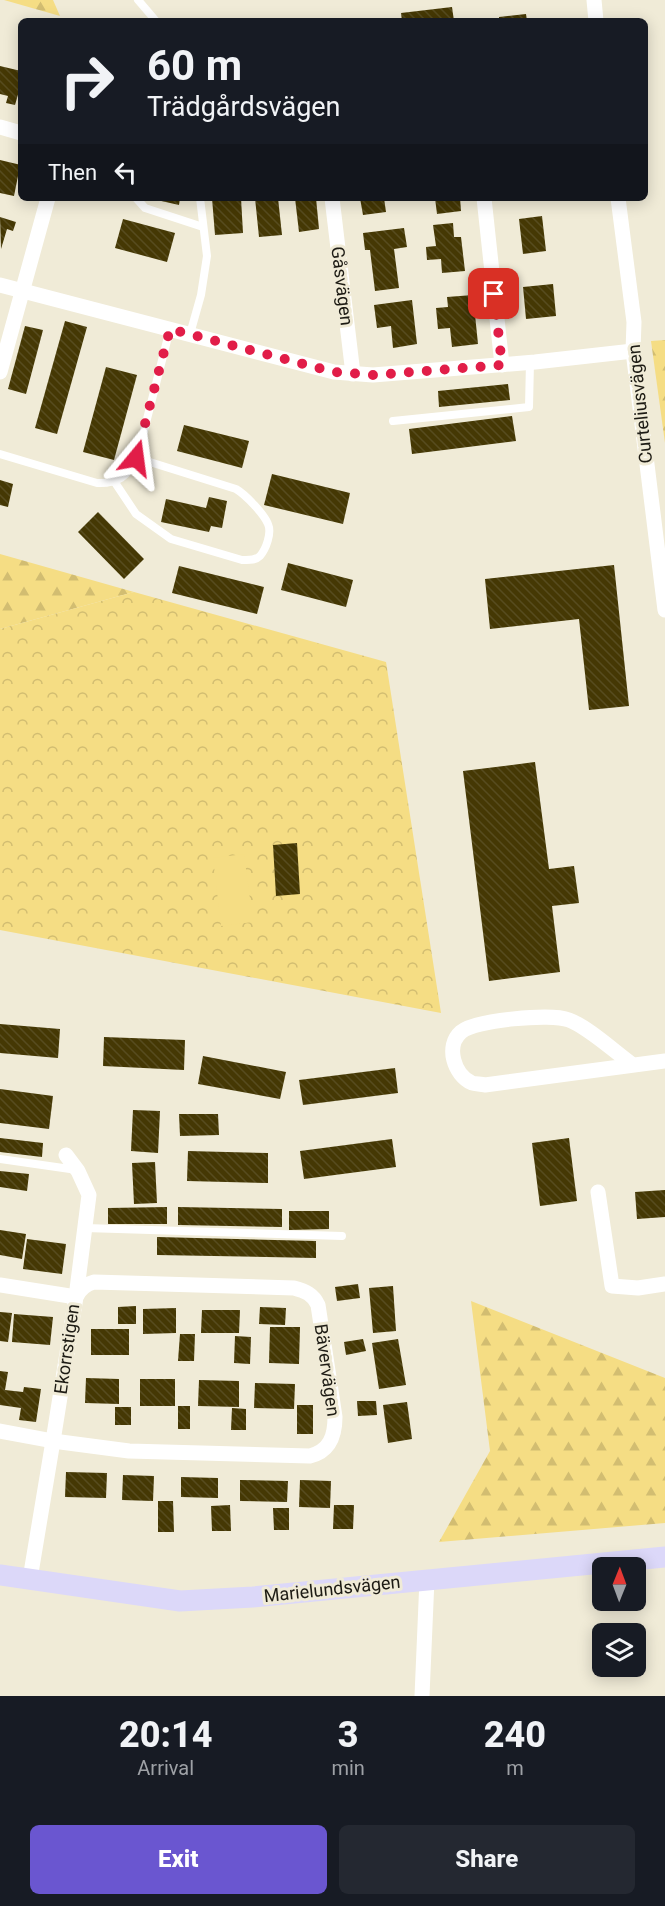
<!DOCTYPE html>
<meta charset="utf-8">
<style>
:root{--surface:#171b24;--page:#242831;--text:#f1f3f6;--muted:#9ea1a6;--accent:#6a56d0}
body{margin:0;font-family:Roboto,sans-serif;background:var(--page);color:var(--text);height:100vh;display:flex;flex-direction:column;font-size:22px;white-space:nowrap}
*{box-sizing:border-box;margin:0}
p{font-size:20px;color:var(--muted)}
.icon{flex:none;width:33px;height:33px;fill:none;stroke:currentColor;stroke-width:2;stroke-linecap:round;stroke-linejoin:round}
.map{position:relative;height:1696px;overflow:hidden}
.drawer{display:flex;flex-direction:column;background:var(--surface);flex:1}
.drawer>*{flex:none}
.top-card{position:absolute;left:18px;top:18px;width:630px;height:183px;border-radius:9px;box-shadow:0 3px 15px #0003;background:#171b24;color:var(--text);overflow:hidden}
.needle{width:39px;rotate:1deg}
.tools{position:absolute;left:592px;top:1557px;display:grid;gap:12px}
.tools a{display:grid;place-items:center;width:54px;height:54px;border-radius:9px;background:var(--surface);box-shadow:0 3px 15px #0003;font-size:30px}
.pin{position:absolute;display:grid;place-items:center;width:51px;height:51px;color:#fff;margin:-26px;border-radius:12px;box-shadow:0 3px 9px #0006}
.me{position:absolute;width:66px;margin:-33px;rotate:16deg;stroke-linejoin:round;filter:drop-shadow(0 0 4px #0008)}
.turn{display:flex;align-items:center;gap:21px;height:126px;padding:0 30px;font-size:27px}
.turn .icon{width:78px;height:78px;stroke-width:2.5}
.turn b{display:block;font-size:42px;line-height:51px}
.then{display:flex;align-items:center;height:57px;padding:0 30px;background:#0003;gap:12px;font-size:22px}
.eta{display:flex;justify-content:space-evenly;align-items:center;height:102px;text-align:center}
.eta b{font-size:36px;font-weight:800;line-height:42px}
.cta{display:flex;gap:12px;margin-top:auto;padding:12px 30px}
.cta a{flex:1;height:69px;border-radius:9px;background:var(--accent);color:#fff;font-size:24px;font-weight:800;line-height:69px;text-align:center}
.cta a+a{background:var(--page);color:var(--text)}
.map>svg:first-child{display:block}
</style>
<div class="map">
<svg width="665" height="1696" viewBox="0 0 665 1696">
<defs>
<pattern id="forest-firs" width="22" height="20" patternUnits="userSpaceOnUse" patternTransform="scale(1.5)"><rect width="22" height="20" fill="#f5dd84"/><path d="M5 1l3.5 6h-7zM16 11l3.5 6h-7z" fill="#d2bd71"/></pattern>
<pattern id="park-crowns" width="20" height="18" patternUnits="userSpaceOnUse" patternTransform="scale(1.5)"><rect width="20" height="18" fill="#f5dd84"/><path d="M2 6a3 3 0 1 1 6 0M12 15a3 3 0 1 1 6 0" fill="none" stroke="#d2bd71"/></pattern>
<pattern id="building-back-hatch" width="6" height="6" patternUnits="userSpaceOnUse" patternTransform="scale(1.5)"><rect width="6" height="6" fill="#453804"/><path d="M-1 5l2 2M0 0l6 6M5-1l2 2" fill="none" stroke="#574c1f"/></pattern>
</defs>
<rect width="100%" height="100%" fill="#f0ebd7"/>
<!-- forest -->
<g fill="url(#forest-firs)">
<path d="M4 0H53L60 16Z"/>
<path d="M665 340V443L651 341Z"/>
<path d="M0 554 134 592 0 629Z"/>
<path d="M471 1301 665 1378V1523L439 1542 490 1451Z"/>
</g>
<!-- park -->
<path fill="url(#park-crowns)" d="M134 592 386 662 441 1013 0 930V629Z"/>
<!-- pitch -->
<path fill="#f5dd84" d="M244 854 253 922 221 926 213 858Z"/>
<!-- building -->
<g fill="url(#building-back-hatch)">
<path d="M452 7 454 21H402L401 13Z"/>
<path d="M526 14 527 21H499V17Z"/>
<path d="M0 66 21 71V84L15 105 6 103 8 96 0 94Z"/>
<path d="M0 160 21 165V177L18 176 14 196 0 193Z"/>
<path d="M148 198H180L179 205Z"/>
<path d="M212 198H241L243 233 215 235Z"/>
<path d="M255 198H278L282 235 259 237Z"/>
<path d="M295 198H316L319 229 299 232Z"/>
<path d="M360 198H384L386 212 363 215Z"/>
<path d="M435 198H460L461 211 437 214Z"/>
<path d="M542 216 546 251 523 254 519 219Z"/>
<path d="M0 217 16 222 13 231 7 229 1 249Z"/>
<path d="M123 219 175 233 167 262 115 248Z"/>
<path d="M453 223 454 237H461L465 271 442 273 441 259 427 260 426 247 436 246 433 225Z"/>
<path d="M404 228 407 247 394 249 399 288 375 291 370 250H365L363 233Z"/>
<path d="M553 284 556 316 526 319 523 287Z"/>
<path d="M473 295 478 344 452 347 450 328 438 329 436 308 448 307 447 297Z"/>
<path d="M412 300 417 344 393 348 391 326 377 328 374 305Z"/>
<path d="M65 321 87 327 57 434 35 428Z"/>
<path d="M25 326 43 330 26 394 8 389Z"/>
<path d="M106 367 137 375 114 460 83 452Z"/>
<path d="M508 384 510 400 439 407 438 391Z"/>
<path d="M512 416 516 441 412 454 409 429Z"/>
<path d="M184 425 249 441 242 468 177 451Z"/>
<path d="M272 474 350 493 343 524 264 505Z"/>
<path d="M0 480 13 484 8 507 0 505Z"/>
<path d="M209 497 227 501 222 528 211 526 209 532 161 522 166 499 206 508Z"/>
<path d="M98 512 144 559 124 579 78 532Z"/>
<path d="M288 563 353 580 346 607 281 590Z"/>
<path d="M614 565 629 706 589 710 579 619 490 629 485 579Z"/>
<path d="M179 566 264 587 257 614 172 593Z"/>
<path d="M535 762 549 869 574 866 579 903 552 906 560 972 489 981 463 771Z"/>
<path d="M297 843 300 894 276 896 273 845Z"/>
<path d="M0 1024 60 1029 58 1058 0 1053Z"/>
<path d="M104 1037 185 1040 184 1070 103 1066Z"/>
<path d="M203 1056 286 1072 280 1099 198 1084Z"/>
<path d="M395 1068 398 1093 303 1105 299 1080Z"/>
<path d="M0 1089 53 1096 49 1129 0 1123Z"/>
<path d="M133 1110 160 1111 158 1153 131 1151Z"/>
<path d="M179 1114H218L219 1135 180 1136Z"/>
<path d="M0 1138 43 1143 42 1157 0 1152Z"/>
<path d="M569 1138 577 1201 540 1206 532 1143Z"/>
<path d="M392 1139 396 1167 304 1179 300 1151Z"/>
<path d="M188 1151 268 1153V1183L187 1181Z"/>
<path d="M155 1162 157 1203 134 1204 132 1163Z"/>
<path d="M0 1171 29 1174 27 1191 0 1187Z"/>
<path d="M665 1190V1217L637 1219 635 1192Z"/>
<path d="M167 1207V1224H108V1208Z"/>
<path d="M178 1207 282 1209V1227L178 1225Z"/>
<path d="M289 1211H329V1229L289 1230Z"/>
<path d="M0 1230 26 1234 22 1259 0 1255Z"/>
<path d="M157 1237 316 1241V1258L157 1255Z"/>
<path d="M27 1239 66 1244 62 1274 23 1269Z"/>
<path d="M358 1284 360 1298 337 1301 335 1287Z"/>
<path d="M393 1286 396 1331 373 1333 369 1288Z"/>
<path d="M136 1306V1324H118V1307Z"/>
<path d="M260 1307 286 1308 285 1325 259 1324Z"/>
<path d="M176 1308V1333L143 1334V1309Z"/>
<path d="M202 1310H240L239 1333H201Z"/>
<path d="M0 1312 12 1313 8 1342 0 1341Z"/>
<path d="M14 1314 53 1317 50 1345 12 1342Z"/>
<path d="M270 1327H300L299 1364 269 1363Z"/>
<rect x="91" y="1329" width="38" height="26"/>
<path d="M180 1334H195L194 1361H178Z"/>
<path d="M235 1336 251 1337 250 1364 234 1363Z"/>
<path d="M363 1339 366 1351 346 1355 344 1342Z"/>
<path d="M398 1339 406 1385 379 1389 372 1343Z"/>
<path d="M0 1371 8 1372 5 1390 23 1392 24 1387 41 1389 36 1422 19 1420 21 1408 0 1405Z"/>
<path d="M86 1378 119 1379V1404L85 1403Z"/>
<rect x="140" y="1379" width="35" height="27"/>
<path d="M199 1380 239 1381V1407L198 1406Z"/>
<path d="M255 1383 295 1384 294 1409 254 1408Z"/>
<path d="M357 1401H376L377 1415 358 1416Z"/>
<path d="M407 1402 412 1439 388 1443 383 1405Z"/>
<rect x="297" y="1405" width="16" height="29"/>
<rect x="178" y="1406" width="12" height="23"/>
<rect x="115" y="1407" width="16" height="18"/>
<path d="M232 1408 246 1409V1430H231Z"/>
<path d="M66 1472 107 1473 106 1498 65 1497Z"/>
<path d="M123 1475 154 1476 153 1501 122 1500Z"/>
<path d="M181 1477 218 1478V1498L181 1497Z"/>
<path d="M240 1480 288 1481 287 1502 240 1501Z"/>
<path d="M300 1480 331 1481 330 1508 299 1507Z"/>
<path d="M158 1501H173L174 1532H158Z"/>
<path d="M230 1505 231 1531H212L211 1506Z"/>
<path d="M334 1505H354L353 1529H333Z"/>
<path d="M273 1508H289V1530H274Z"/>
</g>
<g fill="none" stroke-linecap="round" stroke-linejoin="round">
<!-- lane -->
<g stroke="#fff" stroke-width="8">
<path d="M138 0 156 21"/>
<path d="M136 198 145 208 203 227"/>
<path d="M190 334 201 295 207 256 200 198"/>
<path d="M393 421 529 407 530 362"/>
<path d="M0 454 97 483C118 484 128 476 137 458L170 329"/>
<path d="M114 481 136 514 171 539 242 560C248 560 255 561 260 556 266 549 272 533 268 524 264 514 246 495 236 489L137 458"/>
<path d="M0 1159 77 1170"/>
<path d="M85 1228 342 1236"/>
</g>
<!-- street -->
<g stroke="#fff" stroke-width="15">
<path d="M594 0 596 21"/>
<path d="M0 127 21 133"/>
<path d="M332 198 353 374"/>
<path d="M484 198 502 365"/>
<path d="M618 198 634 322 633 351 665 610"/>
<path d="M0 285 334 372 373 375 535 362 633 351"/>
<path d="M0 372 48 198"/>
<path d="M633 1065C615 1052 588 1027 569 1020 551 1013 475 1020 461 1032 445 1046 454 1075 472 1083 475 1084 481 1084 485 1085L665 1061"/>
<path d="M598 1192 612 1286 638 1288 665 1284"/>
<path d="M0 1285 76 1297"/>
<path d="M0 1431 53 1441 76 1297 89 1195 78 1171 66 1155"/>
<path d="M30 1579 53 1441 129 1451 310 1456C330 1451 335 1436 335 1417L318 1305C313 1294 305 1291 294 1288L94 1282C86 1284 80 1289 76 1297"/>
<path d="M422 1696 427 1579"/>
</g>
<!-- secondary -->
<path stroke="#dcd8f9" stroke-width="21" d="M0 1575 180 1601 253 1597 665 1557"/>
</g>
<g fill="none" stroke-linecap="round" stroke-linejoin="round">
<!-- route -->
<path stroke="#e11d48" stroke-width="10" stroke-dasharray="0 18" d="M136 458 170 329 334 372 374 375 502 365 494 294"/>
</g>
<g text-anchor="middle" stroke-width="6" stroke-linejoin="round" paint-order="stroke">
<!-- street labels -->
<g font-size="18" fill="#1d1b14" stroke="#f0ebd7">
<text transform="translate(342 286) rotate(83)" y="6">Gåsvägen</text>
<text transform="translate(640 404) rotate(-96)" y="6">Curteliusvägen</text>
<text transform="translate(67 1349) rotate(-82)" y="6">Ekorrstigen</text>
<text transform="translate(327 1370) rotate(82)" y="6">Bävervägen</text>
<text transform="translate(332 1589) rotate(-6)" y="6">Marielundsvägen</text>
</g>
</g>
</svg>
<div class="tools">
<a><svg class="needle" viewBox="-14 -14 28 28"><path d="M0-13l5 13h-10z" fill="#e53935"/><path d="M0 13l5-13h-10z" fill="#9ea1a6"/></svg></a>
<a><svg class="icon" aria-label="layers" viewBox="0 0 24 24"><path d="M12 4l9 5-9 5-9-5zM3 14l9 5 9-5"/></svg></a>
</div>
<div class="pin" style="left:494px;top:294px;background:#d93025"><svg class="icon" aria-label="arrive" viewBox="0 0 24 24"><path d="M6 21V4h12l-3 4 3 4H6"/></svg></div>
<svg class="me" style="left:136px;top:458px" viewBox="-20 -20 40 40"><path d="M0-17L14 15 0 8-14 15z" fill="#e11d48" stroke="#fff" stroke-width="4"/></svg>
<div class="top-card">
<div class="turn"><svg class="icon" aria-label="right" viewBox="0 0 24 24"><path d="M7 20v-9h11M14 6l5 5-5 5"/></svg><div><b>60 m</b>Trädgårdsvägen</div></div>
<div class="then">Then<svg class="icon" aria-label="left" viewBox="0 0 24 24"><path d="M17 20v-9H6M10 6l-5 5 5 5"/></svg></div>
</div>
</div>
<section class="drawer">
<div class="eta">
<div><b>20:14</b><p>Arrival</p></div>
<div><b>3</b><p>min</p></div>
<div><b>240</b><p>m</p></div>
</div>
<div class="cta"><a>Exit</a><a>Share</a></div>
</section>
